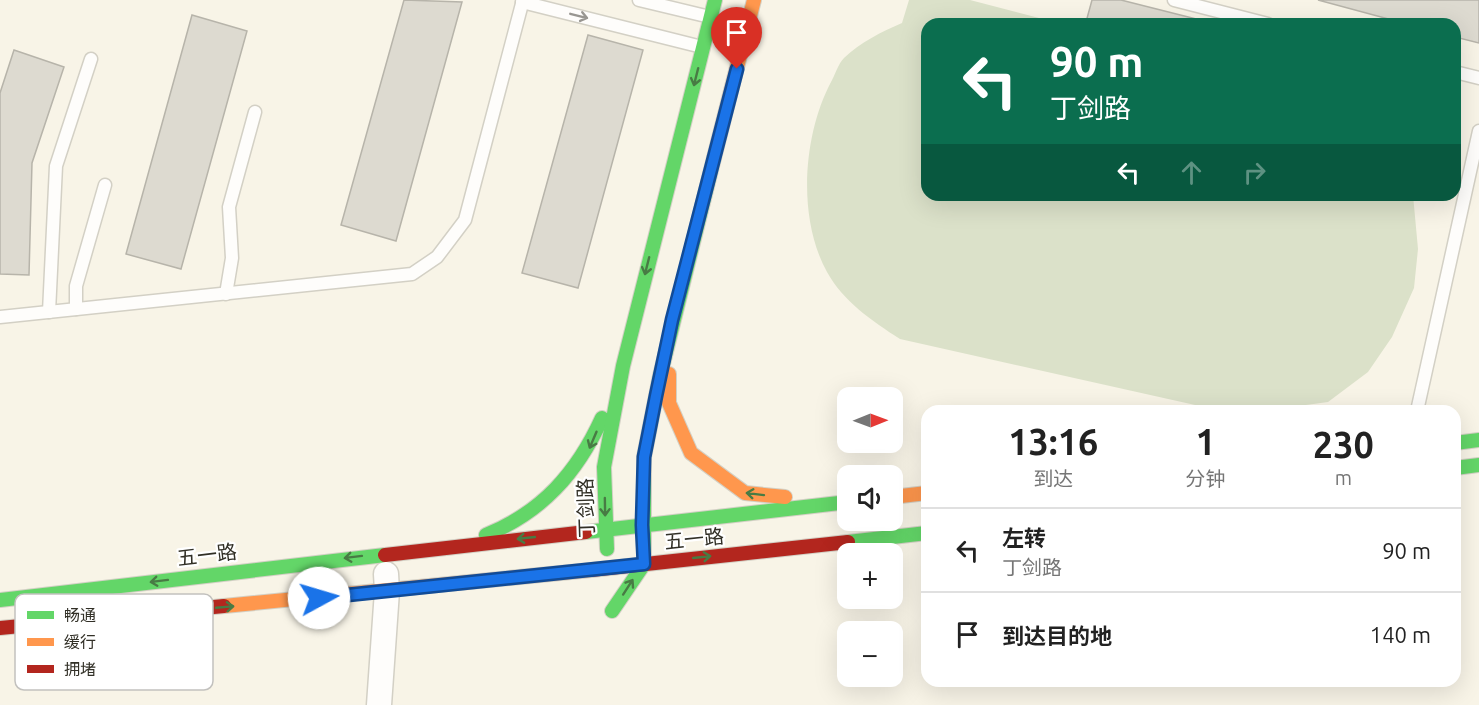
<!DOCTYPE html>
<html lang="zh">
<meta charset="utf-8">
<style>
:root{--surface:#fff;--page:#f6f6f6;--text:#222;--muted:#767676;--line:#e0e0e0}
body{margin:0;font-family:Ubuntu,"Noto Sans SC",sans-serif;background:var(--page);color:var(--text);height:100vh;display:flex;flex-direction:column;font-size:22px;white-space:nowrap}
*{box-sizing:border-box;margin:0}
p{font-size:20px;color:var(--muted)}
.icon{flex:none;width:33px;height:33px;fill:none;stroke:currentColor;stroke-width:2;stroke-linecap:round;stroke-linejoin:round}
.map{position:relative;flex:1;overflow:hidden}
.drawer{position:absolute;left:921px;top:405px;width:540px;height:282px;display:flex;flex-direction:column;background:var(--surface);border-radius:18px;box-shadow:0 6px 24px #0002}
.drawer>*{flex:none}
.top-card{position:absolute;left:921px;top:18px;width:540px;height:183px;border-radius:18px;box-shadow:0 6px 24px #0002;background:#0b6e4f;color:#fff;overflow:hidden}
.needle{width:39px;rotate:89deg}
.buttons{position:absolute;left:837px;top:387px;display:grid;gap:12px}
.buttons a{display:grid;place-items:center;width:66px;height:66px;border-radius:12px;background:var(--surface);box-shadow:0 6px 24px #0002;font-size:30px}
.pin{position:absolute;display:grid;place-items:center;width:51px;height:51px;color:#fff;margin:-62px -26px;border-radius:50% 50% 50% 0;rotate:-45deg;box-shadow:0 0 6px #0007}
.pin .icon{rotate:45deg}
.me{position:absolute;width:66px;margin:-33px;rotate:84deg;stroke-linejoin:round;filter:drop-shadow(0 0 4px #0008)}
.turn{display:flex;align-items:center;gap:21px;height:126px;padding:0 30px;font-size:27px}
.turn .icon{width:78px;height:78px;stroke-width:2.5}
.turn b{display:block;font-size:42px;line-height:51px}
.lanes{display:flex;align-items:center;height:57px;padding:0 30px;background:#0003;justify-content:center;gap:30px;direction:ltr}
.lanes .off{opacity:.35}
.eta{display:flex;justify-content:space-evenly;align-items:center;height:102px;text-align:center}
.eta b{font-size:36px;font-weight:700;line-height:42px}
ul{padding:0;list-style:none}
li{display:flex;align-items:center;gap:18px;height:84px;padding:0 30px;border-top:2px solid var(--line)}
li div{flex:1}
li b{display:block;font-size:22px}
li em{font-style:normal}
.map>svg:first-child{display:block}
</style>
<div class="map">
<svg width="1479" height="705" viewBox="0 0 1479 705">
<rect width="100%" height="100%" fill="#f8f4e7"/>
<!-- green -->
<path fill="#dbe1c9" d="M909 0H970L1062 24H927V195H1413L1418 249 1414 288 1392 337 1368 372 1328 402 1284 408 1204 407 900 339C872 321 843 301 827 272 797 218 803 135 831 82 835 75 838 64 844 58 861 42 881 32 902 23Z"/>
<!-- building -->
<g fill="#dddad0" stroke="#b7b4aa" stroke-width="1.5">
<path d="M404 0 462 2 396 241 341 225Z"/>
<path d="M1092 0H1121L1216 24H1093L1086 22Z"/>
<path d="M1318 0H1479V43L1455 37V24H1407Z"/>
<path d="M192 15 247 31 181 269 126 254Z"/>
<path d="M588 35 643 50 578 288 522 273Z"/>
<path d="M14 50 64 67 32 163 29 275 0 274V93Z"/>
</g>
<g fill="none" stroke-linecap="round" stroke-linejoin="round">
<defs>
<g id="lane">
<path d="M639 0 710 17"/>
<path d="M1174 0 1268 24"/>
<path d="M522 2 702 47"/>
<path d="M1455 72 1479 78"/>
<path d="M226 294 232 258 229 207 255 112"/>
<path d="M76 309V286L105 185"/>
<path d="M49 312 56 166 91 59"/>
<path d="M0 317 412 274 437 257 465 220 523 0"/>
<path d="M1417 411 1479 131"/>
</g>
<path id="street" d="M379 705 387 591 386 574"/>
<g id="fast">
<path d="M1455 443 1479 440"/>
<path d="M1455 468 1479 465"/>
<path d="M586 532 848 502"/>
<path d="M486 535C542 512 577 473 602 418"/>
<path d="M848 542 927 533"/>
<path d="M607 549 604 467 623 366 715 0"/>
<path d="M0 600 385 555"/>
<path d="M612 611 644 564V457L660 376 714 158"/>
</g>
<g id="slow">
<path d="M714 158 754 0"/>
<path d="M669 374V403L691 453 745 493 785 497"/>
<path d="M892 497 927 493"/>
<path d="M224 606 591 570"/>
</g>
<g id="jam">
<path d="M385 555 586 532"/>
<path d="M591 570 848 542"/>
<path d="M0 628 224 606"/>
</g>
</defs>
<!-- lane casing -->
<use href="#lane" stroke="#d3d0c5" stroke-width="15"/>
<!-- street casing -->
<use href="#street" stroke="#d3d0c5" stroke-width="27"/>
<!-- fast casing -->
<use href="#fast" stroke="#d3d0c5" stroke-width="16"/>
<!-- slow casing -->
<use href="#slow" stroke="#d3d0c5" stroke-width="16"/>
<!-- jam casing -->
<use href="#jam" stroke="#d3d0c5" stroke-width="16"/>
<!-- lane -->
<use href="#lane" stroke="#fefdfb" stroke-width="12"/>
<!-- street -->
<use href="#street" stroke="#fefdfb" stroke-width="24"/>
<!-- fast -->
<use href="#fast" stroke="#63d668" stroke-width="14"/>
<!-- slow -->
<use href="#slow" stroke="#ff974d" stroke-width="14"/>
<!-- jam -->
<use href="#jam" stroke="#b3261e" stroke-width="14"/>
</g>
<!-- one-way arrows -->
<defs><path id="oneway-shaft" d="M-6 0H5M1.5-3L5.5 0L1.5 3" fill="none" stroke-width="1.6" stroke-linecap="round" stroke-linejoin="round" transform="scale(1.5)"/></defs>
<use stroke="#989691" href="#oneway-shaft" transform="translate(579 16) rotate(14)"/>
<g stroke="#487b44">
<use href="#oneway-shaft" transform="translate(696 77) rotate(104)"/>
<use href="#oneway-shaft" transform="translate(647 266) rotate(104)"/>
<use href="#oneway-shaft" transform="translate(593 440) rotate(113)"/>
<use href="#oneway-shaft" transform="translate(755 494) rotate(-173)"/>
<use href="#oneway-shaft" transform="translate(605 507) rotate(89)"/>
<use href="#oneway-shaft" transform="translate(526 538) rotate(174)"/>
<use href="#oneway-shaft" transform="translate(353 557) rotate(173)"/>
<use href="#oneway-shaft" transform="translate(702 557) rotate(-6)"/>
<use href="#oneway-shaft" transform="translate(159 581) rotate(173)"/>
<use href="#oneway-shaft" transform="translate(628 587) rotate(-57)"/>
<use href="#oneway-shaft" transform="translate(225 607) rotate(-5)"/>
</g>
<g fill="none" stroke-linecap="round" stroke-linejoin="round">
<defs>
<path id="route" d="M319 598 644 564 642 525 644 457 656 396 672 320 737 69"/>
</defs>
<!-- route casing -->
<use href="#route" stroke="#114b97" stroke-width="15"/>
<!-- route -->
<use href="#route" stroke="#1a73e8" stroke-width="10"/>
</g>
<g text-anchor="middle" stroke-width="4.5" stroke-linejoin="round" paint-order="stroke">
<!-- street labels -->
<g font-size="20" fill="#323027" stroke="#fff">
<text transform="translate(586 508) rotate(-92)" y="7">丁剑路</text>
<text transform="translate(694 539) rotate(-6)" y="7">五一路</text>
<text transform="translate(207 555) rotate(-7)" y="7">五一路</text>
</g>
</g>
<!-- legend -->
<rect x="15" y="594" width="198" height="96" rx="9" fill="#fff" stroke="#c2c1be" stroke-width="1.5"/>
<rect x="27" y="611" width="27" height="8" fill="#63d668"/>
<rect x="27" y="638" width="27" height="8" fill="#ff974d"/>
<rect x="27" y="665" width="27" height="8" fill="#b3261e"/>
<g font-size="16" fill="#323027">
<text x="64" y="621">畅通</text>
<text x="64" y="648">缓行</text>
<text x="64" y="675">拥堵</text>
</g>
</svg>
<div class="buttons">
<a><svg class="needle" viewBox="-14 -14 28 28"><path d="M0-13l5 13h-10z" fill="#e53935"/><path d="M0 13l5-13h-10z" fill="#767676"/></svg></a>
<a><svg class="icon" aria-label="sound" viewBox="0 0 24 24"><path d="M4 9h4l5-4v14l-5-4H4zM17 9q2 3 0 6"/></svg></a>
<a>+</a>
<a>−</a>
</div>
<div class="pin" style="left:737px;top:69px;background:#d93025"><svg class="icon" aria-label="arrive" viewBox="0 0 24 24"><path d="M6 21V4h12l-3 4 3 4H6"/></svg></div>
<svg class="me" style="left:319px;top:598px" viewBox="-20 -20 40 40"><circle r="19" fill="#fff"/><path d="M0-13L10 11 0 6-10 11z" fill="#1a73e8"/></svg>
<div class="top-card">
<div class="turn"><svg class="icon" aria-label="left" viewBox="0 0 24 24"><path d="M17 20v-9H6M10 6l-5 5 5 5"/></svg><div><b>90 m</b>丁剑路</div></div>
<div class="lanes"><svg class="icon" aria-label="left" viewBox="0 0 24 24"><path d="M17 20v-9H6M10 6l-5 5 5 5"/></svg><svg class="icon off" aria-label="ahead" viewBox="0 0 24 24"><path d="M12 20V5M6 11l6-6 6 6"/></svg><svg class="icon off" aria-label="right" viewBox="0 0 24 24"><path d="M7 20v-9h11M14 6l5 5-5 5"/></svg></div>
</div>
<section class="drawer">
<div class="eta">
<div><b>13:16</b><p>到达</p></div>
<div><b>1</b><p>分钟</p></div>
<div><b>230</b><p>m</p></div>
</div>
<ul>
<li><svg class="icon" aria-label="left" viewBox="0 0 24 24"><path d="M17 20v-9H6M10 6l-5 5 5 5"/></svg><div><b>左转</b><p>丁剑路</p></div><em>90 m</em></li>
<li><svg class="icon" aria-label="arrive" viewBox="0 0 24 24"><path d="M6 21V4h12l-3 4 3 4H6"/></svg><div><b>到达目的地</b></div><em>140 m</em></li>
</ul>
</section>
</div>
